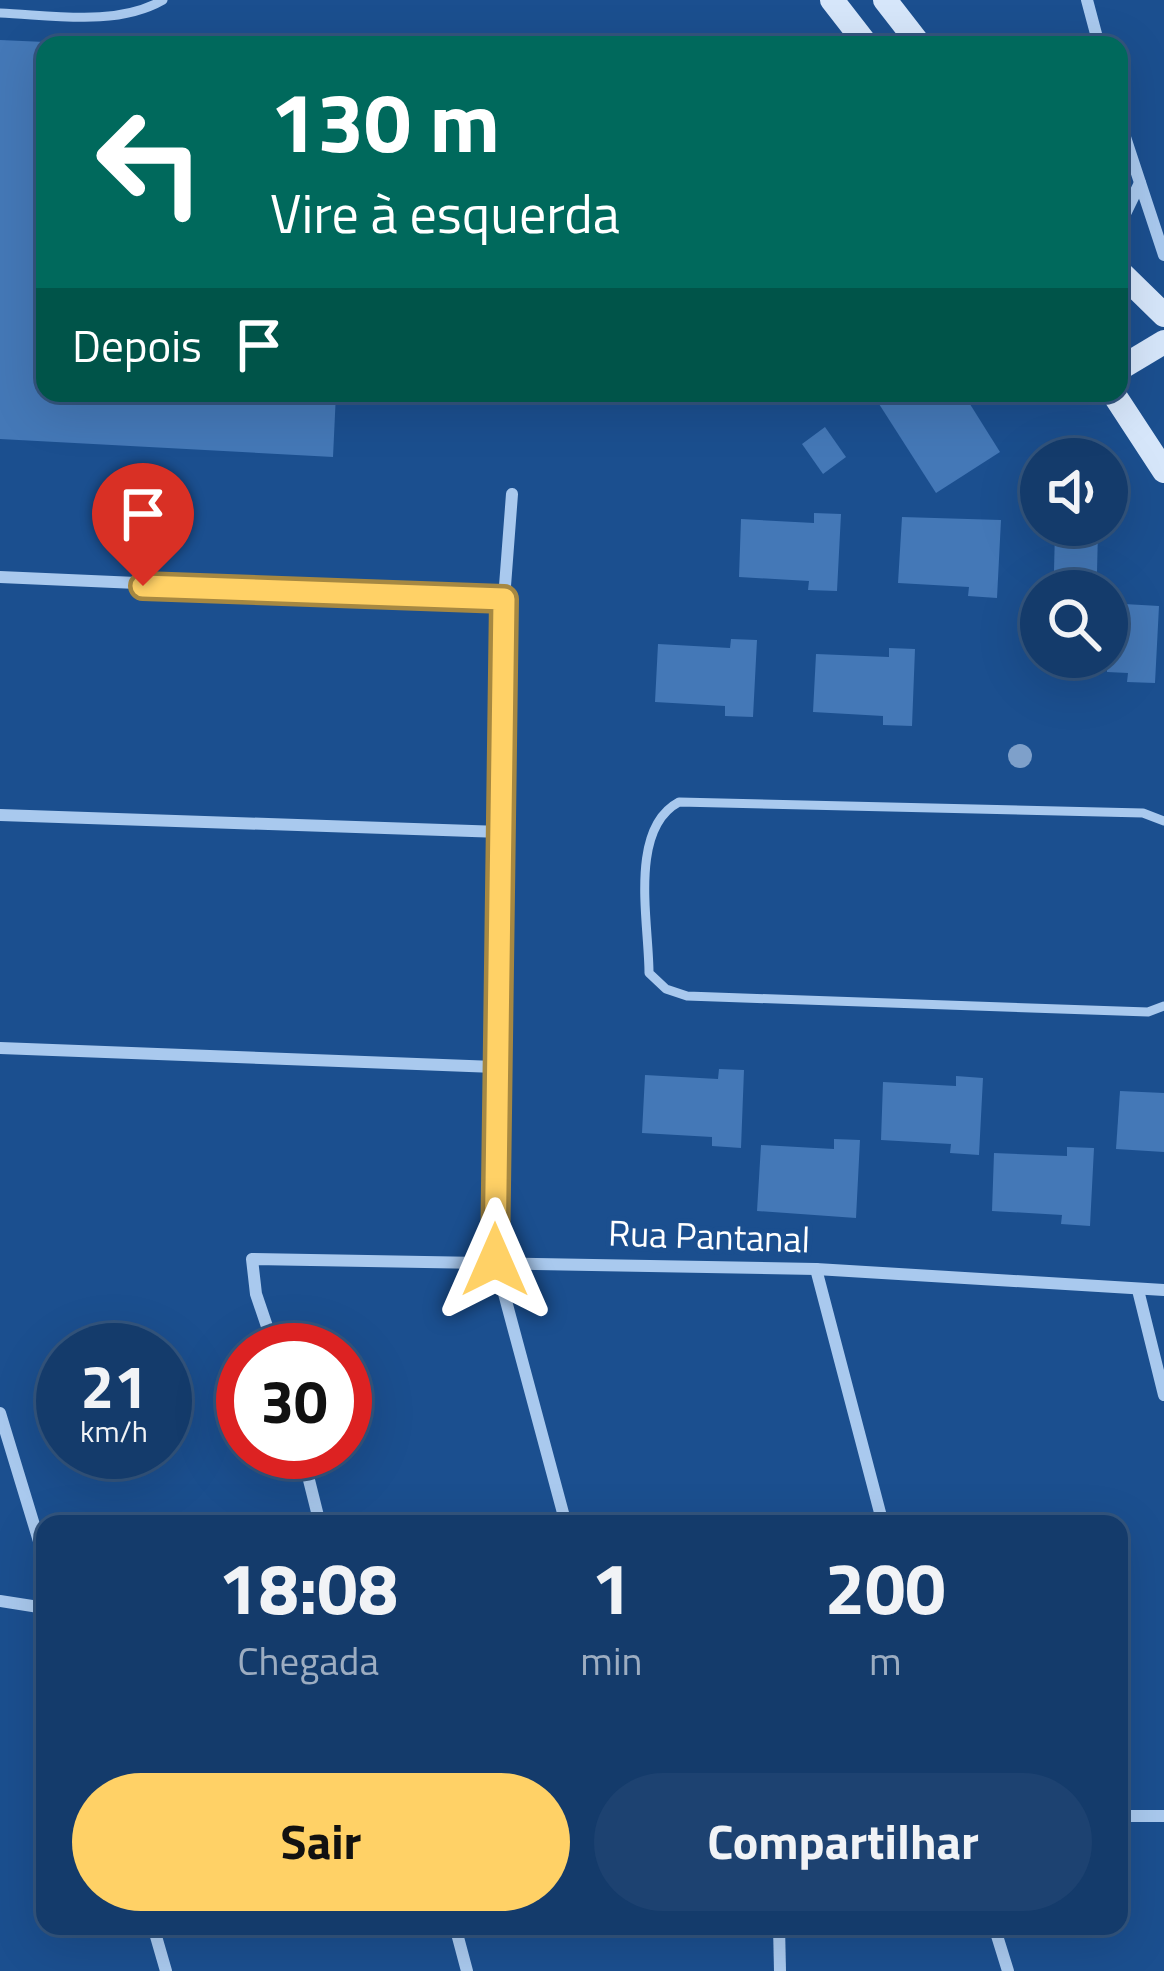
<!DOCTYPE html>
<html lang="pt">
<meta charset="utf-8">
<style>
:root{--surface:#143b6b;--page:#1d4271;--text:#f1f3f6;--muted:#9dadc1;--line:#33557e;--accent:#ffd166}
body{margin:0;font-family:"Titillium Web",sans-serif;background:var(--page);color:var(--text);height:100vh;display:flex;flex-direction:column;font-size:45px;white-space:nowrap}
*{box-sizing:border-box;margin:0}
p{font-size:39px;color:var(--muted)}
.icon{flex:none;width:66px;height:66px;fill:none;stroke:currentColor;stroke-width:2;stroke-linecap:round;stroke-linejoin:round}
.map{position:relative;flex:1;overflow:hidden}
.details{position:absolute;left:36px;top:1515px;width:1092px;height:420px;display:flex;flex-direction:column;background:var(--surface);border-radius:24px;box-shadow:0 12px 48px #0002,0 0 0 3px var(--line)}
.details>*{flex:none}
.hud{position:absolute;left:36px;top:36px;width:1092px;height:366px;border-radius:24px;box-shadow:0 12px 48px #0002,0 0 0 3px var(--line);background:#00695c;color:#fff;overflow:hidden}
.buttons{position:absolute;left:1020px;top:438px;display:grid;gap:24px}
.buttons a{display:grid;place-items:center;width:108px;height:108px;border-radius:50%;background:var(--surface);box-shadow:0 12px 48px #0002,0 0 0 3px var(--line);font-size:60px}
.speed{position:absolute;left:36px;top:1323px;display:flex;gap:24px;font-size:60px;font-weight:700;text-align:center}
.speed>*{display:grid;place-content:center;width:156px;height:156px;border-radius:50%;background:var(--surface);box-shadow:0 12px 48px #0002,0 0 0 3px var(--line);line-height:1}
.speed small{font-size:30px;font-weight:400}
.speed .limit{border:18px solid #d22;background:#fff;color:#111}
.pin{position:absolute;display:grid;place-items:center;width:102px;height:102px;color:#fff;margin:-123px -51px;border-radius:50% 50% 50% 0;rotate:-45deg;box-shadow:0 0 12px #0007}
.pin .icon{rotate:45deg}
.me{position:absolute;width:132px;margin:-66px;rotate:0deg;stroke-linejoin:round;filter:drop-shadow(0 0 9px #0008)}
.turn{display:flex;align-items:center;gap:42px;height:252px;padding:0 36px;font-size:54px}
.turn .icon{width:156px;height:156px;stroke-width:2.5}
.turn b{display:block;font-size:84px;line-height:102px}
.then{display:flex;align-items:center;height:114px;padding:0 36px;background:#0003;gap:24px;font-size:45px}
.eta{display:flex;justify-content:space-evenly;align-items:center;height:204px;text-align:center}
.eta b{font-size:72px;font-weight:700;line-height:84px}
.action{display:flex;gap:24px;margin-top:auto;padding:24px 36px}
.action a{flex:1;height:138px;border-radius:72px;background:var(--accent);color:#111;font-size:48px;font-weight:700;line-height:138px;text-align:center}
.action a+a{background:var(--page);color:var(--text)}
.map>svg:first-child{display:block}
</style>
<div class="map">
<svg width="1164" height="1971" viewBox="0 0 1164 1971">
<rect width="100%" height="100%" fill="#1b4f8f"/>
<!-- building -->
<g fill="#4478b7">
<path d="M0 40 45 42V393H336L333 457 0 439Z"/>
<path d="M872 393H963L1000 452 936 493Z"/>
<path d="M825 427 846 457 823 474 802 444Z"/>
<path d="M814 513 841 514 837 591 808 590 809 581 739 577 741 519 814 523Z"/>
<path d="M902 517 1001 520 997 598 968 596 969 587 898 583Z"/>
<path d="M1055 530 1098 531 1097 572 1054 571Z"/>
<path d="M1107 603 1159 606 1155 683 1127 682 1128 673 1107 672Z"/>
<path d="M731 639 757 640 753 717 725 716V706L655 702 658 644 730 648Z"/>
<path d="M889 648 915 649 912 726 883 725V716L813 712 816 654 889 657Z"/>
<path d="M719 1069 744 1070 741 1148 712 1146V1137L642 1133 645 1075 718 1079Z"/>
<path d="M956 1076 983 1078 979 1155 950 1153 951 1144 881 1140 883 1082 956 1086Z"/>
<path d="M1120 1091 1164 1093V1152L1116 1149Z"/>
<path d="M834 1139 860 1140 856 1218 757 1211 761 1145 834 1149Z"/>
<path d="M1067 1147 1094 1148 1090 1226 1061 1224 1062 1215 992 1211 994 1153 1067 1156Z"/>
</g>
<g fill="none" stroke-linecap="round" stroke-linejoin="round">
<!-- lane -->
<g stroke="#a9c9ee" stroke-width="9">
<path d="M0 13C52 15 116 27 163 0"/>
<path d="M1164 821 1143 813 679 802C628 829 649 923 649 973L666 989 687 996 1148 1012 1164 1006"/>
</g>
<!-- street -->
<g stroke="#a9c9ee" stroke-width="12">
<path d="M1087 0 1099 45"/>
<path d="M1119 119 1164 255"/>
<path d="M1119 226 1140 183"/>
<path d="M512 494 504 599 495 1260 566 1524"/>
<path d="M0 577 504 599"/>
<path d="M0 815 501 832"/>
<path d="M0 1048 495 1067"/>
<path d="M816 1269 883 1524"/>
<path d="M1138 1290 1164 1395"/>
<path d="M275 1350 256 1294 252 1259 816 1269 1164 1290"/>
<path d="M0 1413 45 1561"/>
<path d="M302 1452 320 1524"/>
<path d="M0 1601 45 1608"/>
<path d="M1119 1816H1164"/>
<path d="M153 1926 166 1971"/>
<path d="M455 1926 467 1971"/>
<path d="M779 1926 780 1971"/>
<path d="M994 1926 1008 1971"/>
</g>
<!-- secondary -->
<g stroke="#d6e6fa" stroke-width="24">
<path d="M832 0 867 45"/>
<path d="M885 0 920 45"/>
<path d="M1119 271 1164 315"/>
<path d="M1119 369 1164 342"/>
<path d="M1113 393 1164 471"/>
</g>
</g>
<!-- trees -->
<circle fill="#7ea0ca" cx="1020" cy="756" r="12"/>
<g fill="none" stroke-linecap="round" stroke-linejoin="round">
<defs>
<path id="route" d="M143 586 504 599 495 1260"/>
</defs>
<!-- route casing -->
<use href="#route" stroke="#a68842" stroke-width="30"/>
<!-- route -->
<use href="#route" stroke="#ffd166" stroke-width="21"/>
</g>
<g text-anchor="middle" stroke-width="10" stroke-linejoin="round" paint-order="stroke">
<!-- street labels -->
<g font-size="36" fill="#fff" stroke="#1b4f8f">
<text transform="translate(709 1236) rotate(2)" y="13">Rua Pantanal</text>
</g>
</g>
</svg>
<div class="buttons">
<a><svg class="icon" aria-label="sound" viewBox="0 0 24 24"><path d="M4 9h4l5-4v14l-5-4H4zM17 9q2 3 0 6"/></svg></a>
<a><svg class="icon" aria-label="search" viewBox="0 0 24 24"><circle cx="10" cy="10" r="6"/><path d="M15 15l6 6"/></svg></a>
</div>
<div class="speed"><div>21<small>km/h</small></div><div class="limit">30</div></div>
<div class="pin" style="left:143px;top:586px;background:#d93025"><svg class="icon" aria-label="arrive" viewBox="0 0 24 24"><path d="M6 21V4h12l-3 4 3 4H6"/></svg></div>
<svg class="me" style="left:495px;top:1260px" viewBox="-20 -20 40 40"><path d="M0-17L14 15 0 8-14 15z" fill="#ffd166" stroke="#fff" stroke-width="4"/></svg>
<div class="hud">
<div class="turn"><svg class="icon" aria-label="left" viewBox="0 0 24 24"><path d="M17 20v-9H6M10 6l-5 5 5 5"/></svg><div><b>130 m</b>Vire à esquerda</div></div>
<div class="then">Depois<svg class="icon" aria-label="arrive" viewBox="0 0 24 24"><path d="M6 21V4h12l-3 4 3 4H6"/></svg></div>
</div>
<section class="details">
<div class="eta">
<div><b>18:08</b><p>Chegada</p></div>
<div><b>1</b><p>min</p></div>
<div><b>200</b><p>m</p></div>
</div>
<div class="action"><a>Sair</a><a>Compartilhar</a></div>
</section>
</div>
